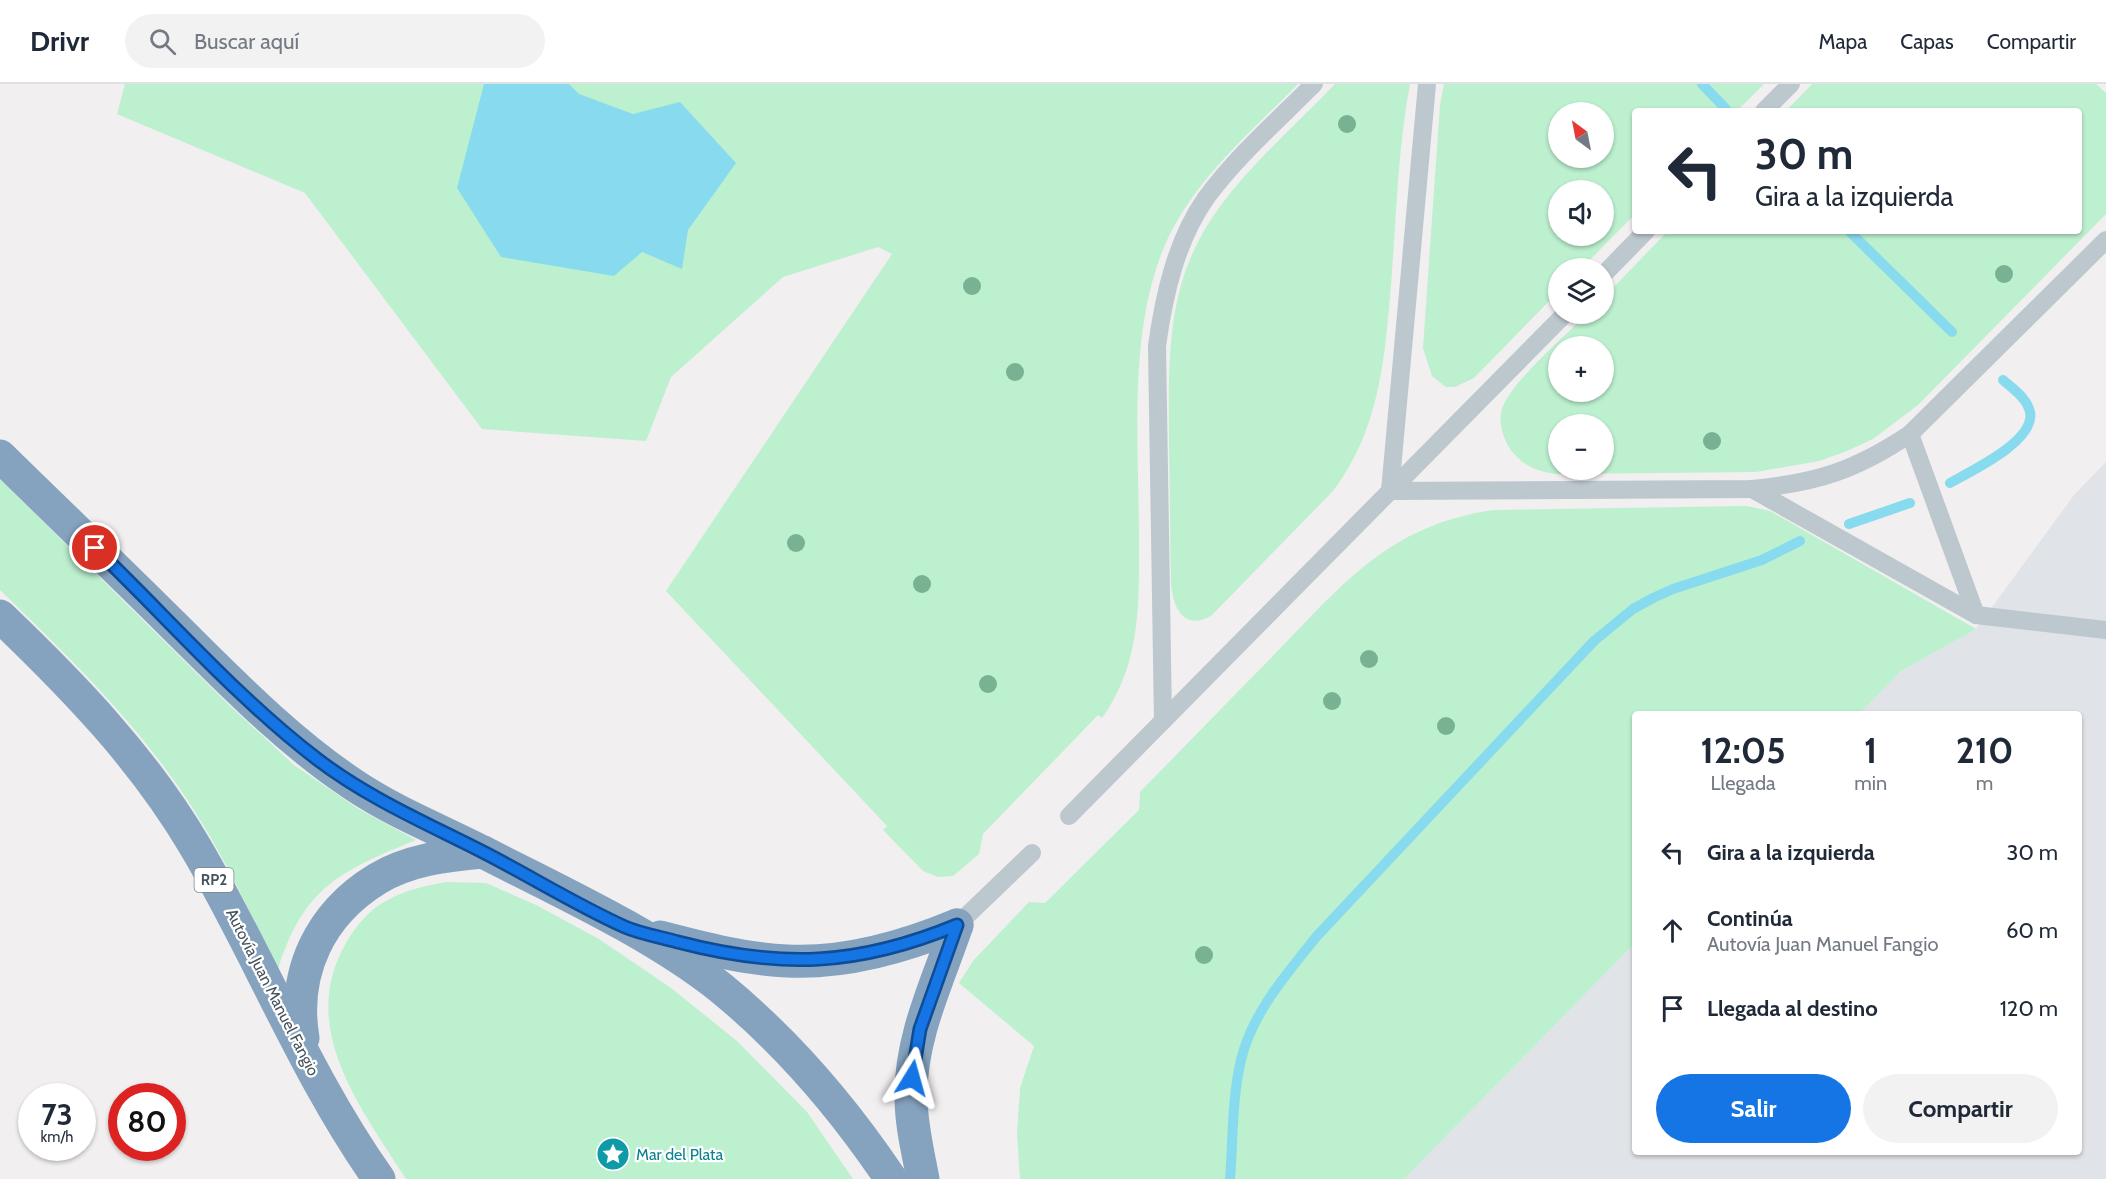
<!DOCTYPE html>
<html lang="es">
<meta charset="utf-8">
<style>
:root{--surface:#fff;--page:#f2f2f3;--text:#1f2937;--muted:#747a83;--line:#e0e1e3;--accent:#1575e5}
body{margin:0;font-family:Cabin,sans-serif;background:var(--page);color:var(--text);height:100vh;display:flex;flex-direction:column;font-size:22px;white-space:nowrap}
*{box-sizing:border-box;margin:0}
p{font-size:20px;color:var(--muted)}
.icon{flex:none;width:33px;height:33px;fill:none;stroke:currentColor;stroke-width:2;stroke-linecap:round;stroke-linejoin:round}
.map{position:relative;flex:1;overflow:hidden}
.details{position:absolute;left:1632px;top:627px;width:450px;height:444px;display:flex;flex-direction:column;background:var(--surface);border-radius:6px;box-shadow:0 2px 4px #0004}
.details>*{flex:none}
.hud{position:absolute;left:1632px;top:24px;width:450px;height:126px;border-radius:6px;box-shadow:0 2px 4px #0004;background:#fff;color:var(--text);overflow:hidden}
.needle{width:39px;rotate:328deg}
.buttons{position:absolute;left:1548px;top:18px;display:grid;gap:12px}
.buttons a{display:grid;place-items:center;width:66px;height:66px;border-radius:50%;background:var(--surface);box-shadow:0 2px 4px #0004;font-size:30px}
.speed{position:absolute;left:18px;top:999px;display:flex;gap:12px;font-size:30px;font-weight:700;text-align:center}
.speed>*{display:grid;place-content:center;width:78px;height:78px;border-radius:50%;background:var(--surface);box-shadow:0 2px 4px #0004;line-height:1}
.speed small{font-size:15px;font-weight:400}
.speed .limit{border:9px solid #d22;background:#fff;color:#111}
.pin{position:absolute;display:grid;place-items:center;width:51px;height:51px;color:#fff;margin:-26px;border:3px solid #fff;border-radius:50%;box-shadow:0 2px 6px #0007}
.me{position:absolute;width:66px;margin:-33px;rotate:8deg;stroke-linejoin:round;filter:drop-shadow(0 0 4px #0008)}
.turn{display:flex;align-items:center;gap:21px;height:126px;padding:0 24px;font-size:27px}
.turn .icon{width:78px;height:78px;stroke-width:2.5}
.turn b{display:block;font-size:42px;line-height:51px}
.eta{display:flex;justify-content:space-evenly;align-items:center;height:102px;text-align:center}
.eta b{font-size:36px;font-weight:700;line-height:42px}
.cta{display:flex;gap:12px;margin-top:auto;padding:12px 24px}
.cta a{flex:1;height:69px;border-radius:36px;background:var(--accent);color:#fff;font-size:24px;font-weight:700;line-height:69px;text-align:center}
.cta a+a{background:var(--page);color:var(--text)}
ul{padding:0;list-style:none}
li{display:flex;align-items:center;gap:18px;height:78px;padding:0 24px}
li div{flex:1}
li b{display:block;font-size:22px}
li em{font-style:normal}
header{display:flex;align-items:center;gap:36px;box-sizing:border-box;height:84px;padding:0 30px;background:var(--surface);border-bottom:2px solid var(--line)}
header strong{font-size:28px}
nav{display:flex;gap:33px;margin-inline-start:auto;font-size:21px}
.search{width:420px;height:54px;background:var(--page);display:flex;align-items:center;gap:15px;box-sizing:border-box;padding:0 21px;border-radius:33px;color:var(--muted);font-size:22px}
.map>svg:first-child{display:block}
</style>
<header>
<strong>Drivr</strong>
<div class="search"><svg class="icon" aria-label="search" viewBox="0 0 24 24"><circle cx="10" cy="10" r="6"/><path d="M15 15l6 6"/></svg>Buscar aquí</div>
<nav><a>Mapa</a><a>Capas</a><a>Compartir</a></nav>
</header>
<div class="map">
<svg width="2106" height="1095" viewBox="0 0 2106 1095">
<rect width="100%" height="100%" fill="#f1efef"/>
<!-- airport -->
<path fill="#e0e3e7" d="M2106 378V1095H1404L1635 859V1068H2079V630H1859L1901 587 1976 545 2074 411Z"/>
<!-- green -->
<g fill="#bcf0cf" fill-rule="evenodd">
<path d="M125 0H1298C1248 51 1189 100 1162 168 1128 255 1139 364 1139 456 1139 520 1141 580 1102 634L1098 631 983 750 979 770 953 792 938 793 923 787 883 746 887 742 666 507 892 170 878 163 783 193 671 293 646 357 482 345 305 109 117 30Z"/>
<path d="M1335 0H1410C1397 68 1396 144 1390 213 1384 283 1377 349 1333 407L1211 532C1183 547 1173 523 1171 500 1170 453 1170 406 1169 358 1169 282 1165 210 1207 142 1240 89 1292 45 1335 0Z"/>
<path d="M1444 0H1764L1737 27H1635V130L1582 184H1558V208L1474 294 1455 303H1446L1432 292 1423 264 1440 21ZM1604 28V74H1558V28ZM1558 106H1604V152H1558Z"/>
<path d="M1812 0H2096L2106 9V130L1918 321 1873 355 1847 367 1819 377 1756 388 1556 390C1537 388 1522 381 1510 365 1503 354 1498 338 1502 325 1510 299 1566 251 1587 230H1604V213L1668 147H2079V27H1786ZM1604 262V308H1558V262ZM1604 340V386H1558V340Z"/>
<path d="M0 395 229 621 294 681 357 724 416 756C340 787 304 803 278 885 248 824 219 761 180 705 129 631 64 568 0 506Z"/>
<path d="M1747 422 1770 427 1976 545 1901 587 1859 630H1635V859L1404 1095H1020L1017 1050 1020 1004 1034 962 959 899 973 877 1029 818 1045 819 1139 726 1140 708C1183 664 1225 621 1268 577 1340 504 1386 441 1494 426Z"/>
<path d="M446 798 486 799 536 821 599 855 671 904 737 957 807 1028 853 1095H406C361 1024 297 944 346 859 370 817 401 806 446 798Z"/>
</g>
<!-- water -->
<path fill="#88dbee" d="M484 0H569L579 10 633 30 680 18 736 79 688 146 682 185 642 168 614 192 501 173 457 104Z"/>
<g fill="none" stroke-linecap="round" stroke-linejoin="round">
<!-- stream -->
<g stroke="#88dbee" stroke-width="10">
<path d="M1702 0 1726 25"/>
<path d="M1849 147 1952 248"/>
<path d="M1950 399C1971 387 2036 357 2030 328 2027 314 2013 305 2003 296"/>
<path d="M1849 440 1910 419"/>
<path d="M1230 1095C1233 1056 1232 1014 1241 976 1252 929 1288 888 1317 852L1594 557 1633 525 1653 514 1673 505 1762 476 1800 457"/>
</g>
<!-- lane -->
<g stroke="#bcc7ce" stroke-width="18">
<path d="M1427 0 1390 407 1752 405C1817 399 1856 386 1910 350L2106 156"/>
<path d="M1764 27 1791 0"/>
<path d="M1604 190 1646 147"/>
<path d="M1910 350 1976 531 2106 546"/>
<path d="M1752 405 1976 531"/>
<path d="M1163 637 1157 262C1164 211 1176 157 1206 114 1237 72 1277 37 1314 0"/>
<path d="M1069 732 1565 230"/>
<path d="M957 841 1032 769"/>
</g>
<!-- highway -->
<g stroke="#85a3bf" stroke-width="33">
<path d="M0 372C57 428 115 483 171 539 229 596 286 656 354 701 394 728 440 746 483 768 561 808 653 850 721 904 787 958 844 1025 891 1095"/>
<path d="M0 532C74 603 144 675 196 764 260 873 306 992 379 1095"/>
<path d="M660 853C702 864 744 875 787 877 845 880 904 863 957 841"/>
<path d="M303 954C292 888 320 830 377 795 408 776 447 771 483 768"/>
<path d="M923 1095C918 1068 911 1041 911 1013 910 953 938 897 957 841"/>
</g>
</g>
<!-- trees -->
<g fill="#78b293">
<circle cx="1347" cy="40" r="9"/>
<circle cx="2004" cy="190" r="9"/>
<circle cx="972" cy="202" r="9"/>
<circle cx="1015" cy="288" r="9"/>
<circle cx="1712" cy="357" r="9"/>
<circle cx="796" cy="459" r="9"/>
<circle cx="922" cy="500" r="9"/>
<circle cx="1369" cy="575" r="9"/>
<circle cx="988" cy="600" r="9"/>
<circle cx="1332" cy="617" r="9"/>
<circle cx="1446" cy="642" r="9"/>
<circle cx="1204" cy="871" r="9"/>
</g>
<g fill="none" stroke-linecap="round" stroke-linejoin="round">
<defs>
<path id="route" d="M95 464C168 534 236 613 317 675 368 714 426 739 483 768 530 792 576 821 625 843 641 850 661 853 678 858 781 885 858 882 957 841L920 945 912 994"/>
</defs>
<!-- route casing -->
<use href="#route" stroke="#0e4c95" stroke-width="15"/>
<!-- route -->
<use href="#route" stroke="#1575e5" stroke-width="10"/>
</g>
<!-- icons -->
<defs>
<symbol id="sight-disc" viewBox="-11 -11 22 22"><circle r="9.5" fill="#0f9aa8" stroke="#fff"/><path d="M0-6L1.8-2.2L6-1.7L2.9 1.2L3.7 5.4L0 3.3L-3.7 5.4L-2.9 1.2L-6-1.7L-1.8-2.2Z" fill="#fff"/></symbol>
</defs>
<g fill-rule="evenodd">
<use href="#sight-disc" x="594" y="1051" width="38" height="38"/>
</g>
<g text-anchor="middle" stroke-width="4.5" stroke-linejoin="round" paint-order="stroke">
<!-- shield labels -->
<rect fill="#fff" stroke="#7e878e" stroke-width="1.5" x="194.5" y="784" width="39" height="24" rx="4.5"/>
<g font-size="15" font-weight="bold" fill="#46535d">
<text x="214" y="801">RP2</text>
</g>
<!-- street labels -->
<g font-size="16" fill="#46535d" stroke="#fff">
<text transform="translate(273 908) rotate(63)" y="6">Autovía Juan Manuel Fangio</text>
</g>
<!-- culture labels -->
<g font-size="16" fill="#0d838f" stroke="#fff" text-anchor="start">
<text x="636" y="1076">Mar del Plata</text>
</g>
</g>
</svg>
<div class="buttons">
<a><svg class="needle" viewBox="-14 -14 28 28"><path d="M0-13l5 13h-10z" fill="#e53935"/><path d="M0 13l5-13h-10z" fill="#747a83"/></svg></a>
<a><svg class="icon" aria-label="sound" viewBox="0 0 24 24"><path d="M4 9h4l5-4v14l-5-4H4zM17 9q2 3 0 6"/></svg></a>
<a><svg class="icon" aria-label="layers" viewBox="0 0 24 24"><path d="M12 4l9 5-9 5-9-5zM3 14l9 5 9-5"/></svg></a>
<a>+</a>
<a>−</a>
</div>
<div class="speed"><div>73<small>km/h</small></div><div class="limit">80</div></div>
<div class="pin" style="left:95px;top:464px;background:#d93025"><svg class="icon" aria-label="arrive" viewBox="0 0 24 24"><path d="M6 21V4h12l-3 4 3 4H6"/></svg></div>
<svg class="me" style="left:912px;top:994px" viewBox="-20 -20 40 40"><path d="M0-17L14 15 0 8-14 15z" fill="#1575e5" stroke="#fff" stroke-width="4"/></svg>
<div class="hud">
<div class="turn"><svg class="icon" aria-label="left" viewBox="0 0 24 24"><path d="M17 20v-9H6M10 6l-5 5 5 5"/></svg><div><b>30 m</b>Gira a la izquierda</div></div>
</div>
<section class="details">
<div class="eta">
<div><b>12:05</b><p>Llegada</p></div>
<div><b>1</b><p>min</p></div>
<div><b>210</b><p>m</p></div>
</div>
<ul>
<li><svg class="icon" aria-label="left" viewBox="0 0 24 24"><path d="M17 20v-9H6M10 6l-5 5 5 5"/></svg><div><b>Gira a la izquierda</b></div><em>30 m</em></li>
<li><svg class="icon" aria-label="ahead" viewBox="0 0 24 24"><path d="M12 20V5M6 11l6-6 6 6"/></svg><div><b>Continúa</b><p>Autovía Juan Manuel Fangio</p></div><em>60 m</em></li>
<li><svg class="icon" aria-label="arrive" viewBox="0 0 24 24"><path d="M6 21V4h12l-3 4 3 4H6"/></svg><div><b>Llegada al destino</b></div><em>120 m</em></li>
</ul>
<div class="cta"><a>Salir</a><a>Compartir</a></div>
</section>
</div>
